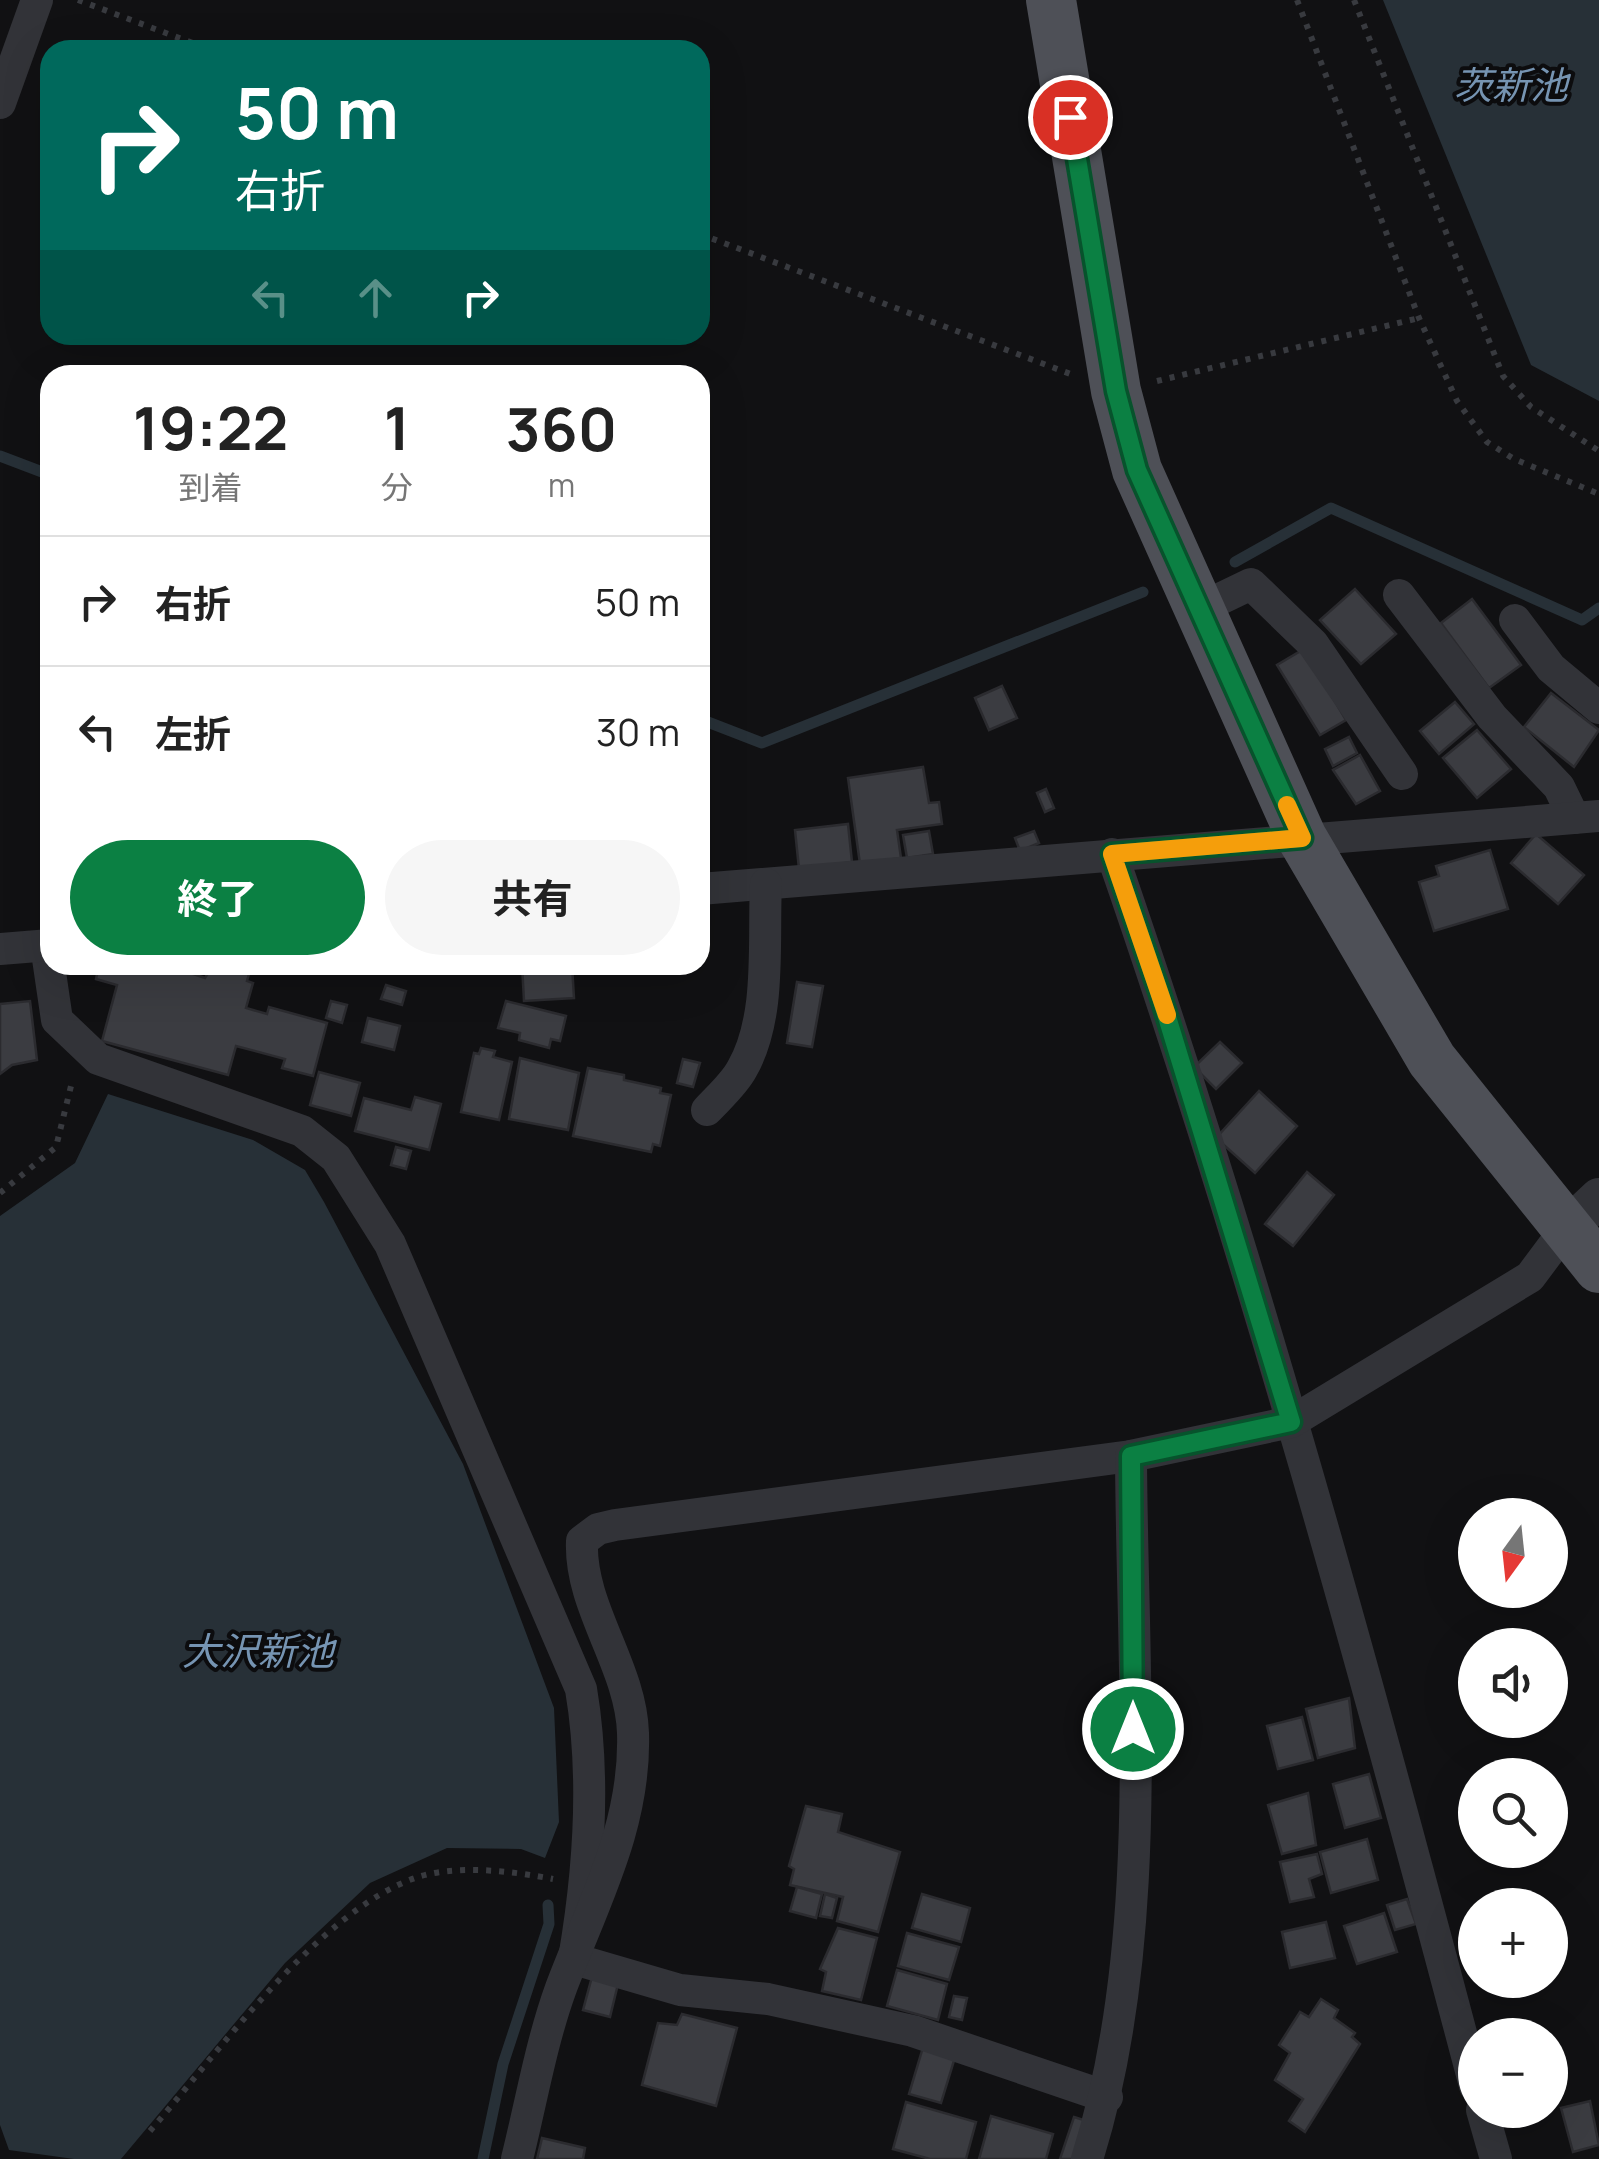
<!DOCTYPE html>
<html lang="ja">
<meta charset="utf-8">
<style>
:root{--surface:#fff;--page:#f6f6f6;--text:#222;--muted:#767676;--line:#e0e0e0;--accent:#0b8043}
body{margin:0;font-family:Manrope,"Noto Sans JP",sans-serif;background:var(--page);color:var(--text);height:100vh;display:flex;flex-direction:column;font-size:38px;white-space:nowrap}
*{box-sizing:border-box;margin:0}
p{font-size:32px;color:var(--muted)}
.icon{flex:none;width:55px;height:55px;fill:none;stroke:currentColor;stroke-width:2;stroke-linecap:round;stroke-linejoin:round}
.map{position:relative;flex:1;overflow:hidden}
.drawer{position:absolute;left:40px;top:365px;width:670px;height:610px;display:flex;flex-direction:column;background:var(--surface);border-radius:30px;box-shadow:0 10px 40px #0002}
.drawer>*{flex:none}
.hud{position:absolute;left:40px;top:40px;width:670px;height:305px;border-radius:30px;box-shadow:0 10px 40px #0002;background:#00695c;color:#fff;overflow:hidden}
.needle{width:65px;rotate:195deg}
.tools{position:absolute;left:1458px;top:1498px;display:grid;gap:20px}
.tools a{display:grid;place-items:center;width:110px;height:110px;border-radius:50%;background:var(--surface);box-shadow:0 10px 40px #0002;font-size:50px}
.pin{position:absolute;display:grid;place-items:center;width:85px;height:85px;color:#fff;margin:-42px;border:5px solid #fff;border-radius:50%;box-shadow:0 2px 10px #0007}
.me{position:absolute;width:110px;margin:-55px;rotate:0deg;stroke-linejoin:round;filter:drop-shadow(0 0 8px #0008)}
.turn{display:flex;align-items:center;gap:35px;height:210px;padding:0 30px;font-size:45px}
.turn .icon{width:130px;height:130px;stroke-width:2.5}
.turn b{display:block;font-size:70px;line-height:85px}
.lanes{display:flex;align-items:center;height:95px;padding:0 30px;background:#0003;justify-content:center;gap:50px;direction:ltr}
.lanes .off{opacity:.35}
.eta{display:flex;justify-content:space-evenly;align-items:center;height:170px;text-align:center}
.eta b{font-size:60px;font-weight:700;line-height:70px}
.cta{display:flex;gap:20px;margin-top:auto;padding:20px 30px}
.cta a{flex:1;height:115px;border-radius:60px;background:var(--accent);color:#fff;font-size:40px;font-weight:700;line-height:115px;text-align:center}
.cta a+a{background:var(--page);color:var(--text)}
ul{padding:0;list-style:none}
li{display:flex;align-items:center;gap:30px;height:130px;padding:0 30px;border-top:2px solid var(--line)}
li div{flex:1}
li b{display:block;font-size:38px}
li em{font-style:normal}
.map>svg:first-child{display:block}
</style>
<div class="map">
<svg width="1599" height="2159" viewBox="0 0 1599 2159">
<rect width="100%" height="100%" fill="#111113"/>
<!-- water -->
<g fill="#273037">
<path d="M1383 0H1599V401L1531 365Z"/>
<path d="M108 1094 253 1140 305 1170 324 1202 463 1464 554 1708 559 1822 545 1858 521 1849 447 1848 370 1883 285 1963 121 2159H74L9 2150 0 2125V1216L75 1163Z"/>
</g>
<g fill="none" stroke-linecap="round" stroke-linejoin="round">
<!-- stream -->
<g stroke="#273037" stroke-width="11">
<path d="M0 456 50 475"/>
<path d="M1235 562 1331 508 1582 620 1599 608"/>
<path d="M700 719 762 743 1143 592"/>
<path d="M483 2159 503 2064 549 1924 548 1905"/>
</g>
</g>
<!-- building -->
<g fill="#3b3c41" stroke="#2b2b2f" stroke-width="2.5">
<path d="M1355 589 1396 634 1361 664 1320 620Z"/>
<path d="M1472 599 1521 665 1489 688 1441 623Z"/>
<path d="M1304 649 1346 720 1320 735 1277 665Z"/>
<path d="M1002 686 1017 718 989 730 975 698Z"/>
<path d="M1551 693 1599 730 1574 767 1524 727Z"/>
<path d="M1455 702 1474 724 1439 754 1420 731Z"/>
<path d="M1477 730 1511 769 1477 798 1443 758Z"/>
<path d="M1349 737 1357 753 1333 766 1325 749Z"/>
<path d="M1360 755 1380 791 1356 804 1333 770Z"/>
<path d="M923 767 929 803 939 802 942 824 897 830 901 858 860 864 848 778Z"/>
<path d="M1046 789 1054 808 1045 812 1037 793Z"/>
<path d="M848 824 852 862 799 869 795 830Z"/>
<path d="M929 831 933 854 907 858 903 835Z"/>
<path d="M1034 831 1039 843 1020 851 1015 838Z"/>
<path d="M1536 834 1584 875 1558 904 1511 863Z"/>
<path d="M1490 850 1508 909 1434 931 1419 882 1439 876 1436 866Z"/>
<path d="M99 965H167L205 978 213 965 251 967 247 981 253 983 246 1008 267 1014 269 1007 327 1023 313 1076 282 1068 285 1059 236 1046 228 1075 102 1041 117 985 96 979Z"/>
<path d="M522 965H572L574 998 524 1001Z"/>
<path d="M797 982 823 986 812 1047 787 1043Z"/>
<path d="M386 985 406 991 402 1005 381 999Z"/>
<path d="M30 1001 37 1060 12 1065 0 1074V1004Z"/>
<path d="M331 1001 347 1005 342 1023 326 1018Z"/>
<path d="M506 1001 566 1016 560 1041 551 1039 549 1048 519 1040 520 1033 498 1028Z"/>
<path d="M368 1018 400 1026 394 1050 362 1042Z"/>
<path d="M1220 1042 1242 1063 1216 1089 1194 1067Z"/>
<path d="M481 1048 495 1051 493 1057 512 1062 499 1120 461 1112 474 1053 479 1054Z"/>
<path d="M520 1058 579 1073 568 1130 509 1119Z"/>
<path d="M683 1059 700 1063 693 1087 677 1083Z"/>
<path d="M588 1068 624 1075V1080L661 1088 660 1093 671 1095 660 1146 653 1144 651 1152 573 1136Z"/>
<path d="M319 1072 360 1083 351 1116 310 1105Z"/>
<path d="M1259 1091 1297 1126 1255 1173 1216 1138Z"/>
<path d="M415 1097 441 1104 429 1150 355 1131 364 1098 411 1110Z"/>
<path d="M396 1147 411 1151 406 1169 391 1165Z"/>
<path d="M1307 1172 1334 1195 1293 1246 1265 1224Z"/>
<path d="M1349 1698 1355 1748 1318 1758 1306 1709Z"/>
<path d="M1302 1717 1313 1760 1278 1769 1267 1726Z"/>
<path d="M1369 1774 1381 1818 1345 1828 1333 1784Z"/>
<path d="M1308 1793 1316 1845 1282 1854 1268 1805Z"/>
<path d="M806 1806 842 1814 838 1832 900 1852 878 1932 837 1921 843 1897 790 1885 794 1869 789 1866Z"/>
<path d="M1367 1839 1378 1880 1331 1893 1320 1852Z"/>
<path d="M1317 1854 1322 1874 1309 1879 1314 1897 1290 1902 1280 1862Z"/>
<path d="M797 1887 822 1894 816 1918 790 1911Z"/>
<path d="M825 1894 837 1898 832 1918 820 1916Z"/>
<path d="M922 1894 970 1908 961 1942 912 1928Z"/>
<path d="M1407 1899 1416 1924 1395 1930 1387 1905Z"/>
<path d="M1384 1913 1397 1952 1357 1964 1344 1926Z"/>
<path d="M1326 1922 1335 1958 1290 1968 1282 1932Z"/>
<path d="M838 1928 877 1938 861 2000 822 1991 826 1972 820 1969Z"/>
<path d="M907 1933 959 1947 949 1980 898 1966Z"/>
<path d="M897 1970 947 1984 938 2020 887 2006Z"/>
<path d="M593 1973 619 1980 610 2017 583 2010Z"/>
<path d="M954 1996 967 1998 962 2020 949 2017Z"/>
<path d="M1321 1999 1338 2010 1334 2018 1355 2033 1352 2037 1360 2044 1305 2132 1289 2121 1303 2099 1275 2080 1290 2053 1279 2045 1300 2012 1309 2017Z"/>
<path d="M682 2014 737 2028 716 2106 642 2085 658 2023 677 2025Z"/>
<path d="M924 2044 956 2054 941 2103 909 2094Z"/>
<path d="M1590 2101 1599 2145 1573 2152 1561 2108Z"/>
<path d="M906 2102 976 2122 966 2159H930L893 2149Z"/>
<path d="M991 2116 1053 2134 1046 2159H979Z"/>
<path d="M1074 2117 1087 2121 1074 2159H1060Z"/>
<path d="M542 2138 585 2148 583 2159H537Z"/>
</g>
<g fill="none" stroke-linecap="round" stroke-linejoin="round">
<!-- path -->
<g stroke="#383a3f" stroke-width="6" stroke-dasharray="5 8" stroke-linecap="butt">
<path d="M78 0 211 50"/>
<path d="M1297 0 1419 318 1457 401 1487 442 1514 459 1599 494"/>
<path d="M1354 0 1503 376 1531 407 1599 451"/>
<path d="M700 234 1073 375"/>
<path d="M1157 381 1419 318"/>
<path d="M0 1193 56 1147 72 1082"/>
<path d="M150 2131C218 2053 318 1912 415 1878 455 1864 512 1871 553 1879"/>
</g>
<!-- minor -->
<g stroke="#323338" stroke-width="32">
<path d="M0 103 37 0"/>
<path d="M1399 595 1492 717 1559 787 1574 818"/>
<path d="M1199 609 1251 584 1313 644 1402 774"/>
<path d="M1515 620 1551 668 1599 708"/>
<path d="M1112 854C1252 1258 1366 1673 1475 2086"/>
<path d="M700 889 1599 816"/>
<path d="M46 945 57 1020 98 1059 302 1131 336 1158 390 1244 581 1689C596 1778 589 1871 574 1959L680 1990 768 1999 913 2031 1107 2097"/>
<path d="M0 949 50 945"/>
<path d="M707 1110C719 1097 734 1084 742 1069 772 1017 763 941 766 884"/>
<path d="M1482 2110 1496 2159"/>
<path d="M517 2159C531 2103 541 2043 561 1988 593 1903 636 1826 633 1733 631 1666 579 1607 582 1541L598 1529 615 1525 1131 1456 1291 1422 1530 1277 1565 1230"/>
<path d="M1087 2159C1156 1942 1132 1682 1131 1456"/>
</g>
<!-- tertiary -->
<path stroke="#323338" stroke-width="40" d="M1565 1230 1599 1198"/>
<!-- primary -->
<path stroke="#4e5057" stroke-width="50" d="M1051 0 1116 391 1137 470 1302 838 1432 1060 1599 1268"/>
</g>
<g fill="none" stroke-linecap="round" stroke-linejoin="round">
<defs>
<path id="route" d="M1070 117 1116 391 1137 470 1302 838 1112 854 1160 994 1291 1422 1131 1456 1133 1729"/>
</defs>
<!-- route casing -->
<use href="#route" stroke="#07532c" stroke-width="25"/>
<!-- route -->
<use href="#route" stroke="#0b8043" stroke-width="18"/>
<!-- slow -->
<path stroke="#f59e0b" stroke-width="18" d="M1167 1015 1112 854 1302 838 1287 805"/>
</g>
<g text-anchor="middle" stroke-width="8" stroke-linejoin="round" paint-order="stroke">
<!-- water labels -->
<g font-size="38" font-style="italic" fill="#7694b2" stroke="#0c0c0e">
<text x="1511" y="99">茨新池</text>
<text x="258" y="1665">大沢新池</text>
</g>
</g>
</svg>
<div class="tools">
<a><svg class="needle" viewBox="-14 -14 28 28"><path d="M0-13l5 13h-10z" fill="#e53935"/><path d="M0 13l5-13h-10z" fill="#767676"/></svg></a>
<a><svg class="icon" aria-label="sound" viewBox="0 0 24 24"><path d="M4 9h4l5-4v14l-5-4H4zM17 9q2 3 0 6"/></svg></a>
<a><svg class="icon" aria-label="search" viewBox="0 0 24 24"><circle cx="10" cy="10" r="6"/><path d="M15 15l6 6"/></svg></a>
<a>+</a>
<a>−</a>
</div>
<div class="pin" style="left:1070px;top:117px;background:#d93025"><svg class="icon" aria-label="arrive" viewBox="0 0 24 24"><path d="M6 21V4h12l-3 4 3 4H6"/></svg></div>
<svg class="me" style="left:1133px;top:1729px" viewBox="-20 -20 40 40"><circle r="17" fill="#0b8043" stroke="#fff" stroke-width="3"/><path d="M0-11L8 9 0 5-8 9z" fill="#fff"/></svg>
<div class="hud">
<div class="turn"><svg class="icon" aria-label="right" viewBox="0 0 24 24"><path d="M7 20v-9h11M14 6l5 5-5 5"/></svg><div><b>50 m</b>右折</div></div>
<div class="lanes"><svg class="icon off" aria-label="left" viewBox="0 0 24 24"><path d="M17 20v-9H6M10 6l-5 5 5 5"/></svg><svg class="icon off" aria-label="ahead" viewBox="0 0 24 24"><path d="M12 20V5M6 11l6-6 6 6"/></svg><svg class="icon" aria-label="right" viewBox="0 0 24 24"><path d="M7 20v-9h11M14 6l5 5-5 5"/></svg></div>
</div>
<section class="drawer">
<div class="eta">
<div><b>19:22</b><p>到着</p></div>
<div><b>1</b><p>分</p></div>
<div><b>360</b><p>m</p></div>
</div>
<ul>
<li><svg class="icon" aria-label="right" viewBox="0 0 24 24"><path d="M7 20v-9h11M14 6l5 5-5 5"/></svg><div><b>右折</b></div><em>50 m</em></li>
<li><svg class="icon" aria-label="left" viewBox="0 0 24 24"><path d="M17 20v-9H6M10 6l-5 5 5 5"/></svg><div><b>左折</b></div><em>30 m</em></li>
</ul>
<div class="cta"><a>終了</a><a>共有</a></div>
</section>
</div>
